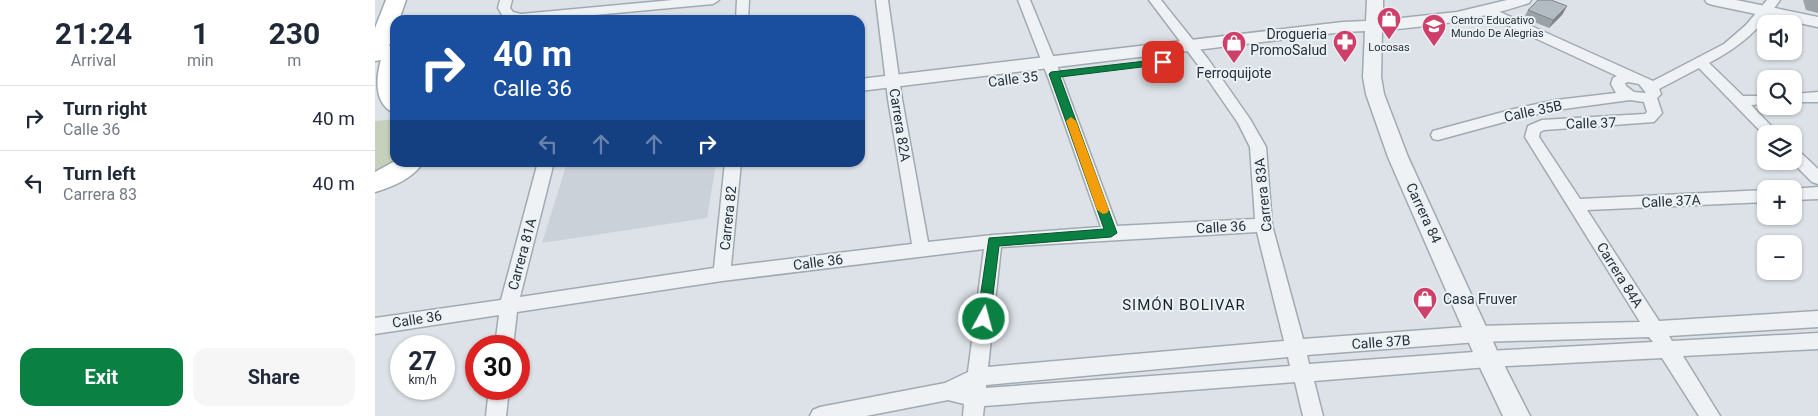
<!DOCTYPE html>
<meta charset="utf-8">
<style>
:root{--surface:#fff;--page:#f6f6f7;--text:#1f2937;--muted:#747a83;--line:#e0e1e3;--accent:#0b8043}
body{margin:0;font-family:Roboto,sans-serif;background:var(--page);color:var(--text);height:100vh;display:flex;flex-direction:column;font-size:19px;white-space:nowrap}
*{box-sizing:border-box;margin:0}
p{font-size:16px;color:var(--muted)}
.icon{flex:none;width:28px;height:28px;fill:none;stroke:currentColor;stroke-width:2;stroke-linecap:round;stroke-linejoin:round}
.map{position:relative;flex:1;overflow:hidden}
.sheet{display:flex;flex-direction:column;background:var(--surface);width:375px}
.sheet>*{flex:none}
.banner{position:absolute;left:15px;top:15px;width:475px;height:152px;border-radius:15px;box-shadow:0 1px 4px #0004;background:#1a4fa0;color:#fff;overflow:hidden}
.tools{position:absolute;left:1382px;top:15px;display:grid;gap:10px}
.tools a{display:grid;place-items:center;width:45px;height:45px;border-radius:10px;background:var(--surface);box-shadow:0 1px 4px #0004;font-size:25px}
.speed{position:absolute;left:15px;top:335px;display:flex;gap:10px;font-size:25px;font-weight:700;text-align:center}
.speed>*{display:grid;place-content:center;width:65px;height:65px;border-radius:50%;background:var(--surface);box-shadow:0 1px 4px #0004;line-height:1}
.speed small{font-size:12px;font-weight:400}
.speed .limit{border:8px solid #d22;background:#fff;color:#111}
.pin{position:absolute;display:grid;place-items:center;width:42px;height:42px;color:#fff;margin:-21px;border-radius:10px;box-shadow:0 2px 8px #0006}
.me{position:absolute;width:55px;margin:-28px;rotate:7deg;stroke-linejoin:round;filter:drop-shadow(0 0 4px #0008)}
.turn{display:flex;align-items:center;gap:18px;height:105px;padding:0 20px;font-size:22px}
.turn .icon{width:65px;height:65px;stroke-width:2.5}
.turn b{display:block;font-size:35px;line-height:42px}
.lanes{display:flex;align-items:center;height:48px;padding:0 20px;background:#0003;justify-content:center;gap:25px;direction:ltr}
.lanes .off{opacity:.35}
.eta{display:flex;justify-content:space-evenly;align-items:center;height:85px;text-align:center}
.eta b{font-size:30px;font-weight:700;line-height:35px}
.cta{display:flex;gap:10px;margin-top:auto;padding:10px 20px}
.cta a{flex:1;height:58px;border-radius:15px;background:var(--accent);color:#fff;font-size:20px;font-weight:700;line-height:58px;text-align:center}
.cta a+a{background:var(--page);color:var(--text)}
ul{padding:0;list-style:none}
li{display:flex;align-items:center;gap:15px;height:65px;padding:0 20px;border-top:1px solid var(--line)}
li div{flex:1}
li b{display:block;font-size:19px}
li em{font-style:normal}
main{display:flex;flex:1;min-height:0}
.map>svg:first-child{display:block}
</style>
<main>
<section class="sheet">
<div class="eta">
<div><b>21:24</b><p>Arrival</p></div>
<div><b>1</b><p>min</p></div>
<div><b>230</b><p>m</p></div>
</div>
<ul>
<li><svg class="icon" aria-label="right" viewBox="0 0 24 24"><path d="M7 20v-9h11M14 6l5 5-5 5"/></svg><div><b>Turn right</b><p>Calle 36</p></div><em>40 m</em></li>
<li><svg class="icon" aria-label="left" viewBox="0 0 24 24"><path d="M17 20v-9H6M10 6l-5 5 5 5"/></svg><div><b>Turn left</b><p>Carrera 83</p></div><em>40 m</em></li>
</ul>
<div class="cta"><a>Exit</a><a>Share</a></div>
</section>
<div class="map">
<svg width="1443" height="416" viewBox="0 0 1443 416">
<rect width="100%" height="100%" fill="#dce2e7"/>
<!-- built -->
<path fill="#cad1d9" d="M192 163H341L332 218 167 243Z"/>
<!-- green -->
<path fill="#c5d1bd" d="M20 119V161L0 172V121Z"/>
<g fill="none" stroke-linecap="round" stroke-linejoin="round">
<defs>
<g id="minor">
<path d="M125 0H137L135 8 138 12 146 14 298 0H344L338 4 165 20H138L129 18 123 8Z"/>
<path d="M362 0H374L373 20H361Z"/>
<path d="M501 0H513L527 99 553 242 618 235 726 227 674 80 643 0H655L688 80 742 226 880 219 875 147 863 123 823 65 774 0H786L833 59 875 119 891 147 897 225 928 339 1103 326 1265 322 1150 137 1153 126 1167 120 1270 114 1272 112 1269 102 1255 100 1181 110 1140 119 1063 140 1058 139 1056 135 1058 131 1139 109 1181 100 1241 93 1236 84 1238 78 1242 76 1106 13 1104 10 1106 7H1114L1278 81 1349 44 1371 25 1392 0H1405C1384 30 1366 46 1334 63L1368 96H1391V104L1376 105 1404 134H1391V137L1324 68 1284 89 1286 94 1282 98 1287 113 1279 122 1169 130 1165 132 1164 137 1205 199 1391 190V202L1212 210 1284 321 1443 311V327L1294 336 1297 341 1443 333V349L1308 356 1345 416H1324L1287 358 1113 367 939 381 948 416H928L920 382 609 406 608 416H588L589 404 573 400 491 416H435L438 410 445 407 570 383 593 372 609 249 347 281 142 312 138 346H120L124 315 0 334V318L126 300 163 162H179L145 297 339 268 350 162H366L356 266 537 244 513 99ZM1253 82 1264 84 1271 93 1259 92 1251 86 1250 83ZM882 232 909 341 613 367 626 247ZM1274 337 1278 342 1113 351 934 364 932 355 1103 342ZM913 357 915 366 611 388V385Z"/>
<path d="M1443 92V102H1419V94Z"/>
<path d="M1419 150 1424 151 1443 169V184L1437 182 1416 161H1419Z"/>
<path d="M1443 187V199L1419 200 1417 189Z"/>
<path d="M114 389H134L131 416H111Z"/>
</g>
<g id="tertiary">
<path d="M992 0H1008V20L1082 12 1132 0H1156L1154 3C1106 19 1057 27 1007 30L1006 77 1009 94 1033 157 1124 355 1155 416H1128L1101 359 1013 157 991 94 988 77 990 31 968 32 485 91V79L968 22 991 21Z"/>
<path d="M1330 0H1361L1443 17V27L1338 5 1332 3Z"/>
</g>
<g id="primary">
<path d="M11 0H31L24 20H20V30L14 46 20 45V113C0 106 0 80 6 60L0 61V28Z"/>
<path d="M20 161 48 162C39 178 17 187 0 192V172Z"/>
</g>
</defs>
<!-- minor casing -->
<use href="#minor" stroke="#a2aab1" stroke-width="3"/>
<!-- tertiary casing -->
<use href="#tertiary" stroke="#a2aab1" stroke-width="3"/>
<!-- primary casing -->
<use href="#primary" stroke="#9ca8b2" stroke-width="3"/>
<!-- minor -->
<use href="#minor" fill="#eff2f5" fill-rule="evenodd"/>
<!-- tertiary -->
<use href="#tertiary" fill="#eff2f5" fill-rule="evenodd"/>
<!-- primary -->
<use href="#primary" fill="#fff" fill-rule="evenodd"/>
</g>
<!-- wall -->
<g fill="#9ba2a8">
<path d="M1428 0H1443V13L1431 10Z"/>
<path d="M1192 6 1187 15 1174 28 1149 18 1153 10Z"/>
</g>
<!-- shaded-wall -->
<path fill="#7e8488" d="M1192 6 1187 15 1174 28 1178 20Z"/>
<!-- building -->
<path fill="#b4bcc3" stroke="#7e8488" d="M1163 0H1176L1192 6 1178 20 1153 10Z"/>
<!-- route -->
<path fill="#0b8043" stroke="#07532c" d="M788 59 791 60V64L685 77 742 233 736 237 624 246 615 319 613 323 609 324 604 323 602 319 614 238 729 229 674 74 676 72Z"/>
<!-- slow -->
<path fill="#f59e0b" d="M696 117 701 121 734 210 732 213 728 214 722 210 691 121Z"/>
<!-- icons -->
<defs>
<symbol id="shop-pin" viewBox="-11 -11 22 30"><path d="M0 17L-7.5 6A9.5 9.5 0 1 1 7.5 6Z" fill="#ce3f6a" stroke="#ecf1f4"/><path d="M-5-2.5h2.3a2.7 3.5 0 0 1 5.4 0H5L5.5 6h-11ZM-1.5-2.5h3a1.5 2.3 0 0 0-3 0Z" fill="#fff"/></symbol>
<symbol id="school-pin" viewBox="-11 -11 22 30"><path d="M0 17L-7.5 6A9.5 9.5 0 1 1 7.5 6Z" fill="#ce3f6a" stroke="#ecf1f4"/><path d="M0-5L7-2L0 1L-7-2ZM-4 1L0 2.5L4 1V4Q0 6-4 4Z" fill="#fff"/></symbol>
<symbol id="pharmacy-pin" viewBox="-11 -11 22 30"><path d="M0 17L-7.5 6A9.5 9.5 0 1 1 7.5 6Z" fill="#ce3f6a" stroke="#ecf1f4"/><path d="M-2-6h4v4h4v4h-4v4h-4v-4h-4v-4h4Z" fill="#fff"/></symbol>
</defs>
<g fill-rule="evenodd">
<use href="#shop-pin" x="1000" y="5" width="28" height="38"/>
<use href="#school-pin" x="1045" y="12" width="28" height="38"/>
<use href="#pharmacy-pin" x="956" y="28" width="28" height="38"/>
<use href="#shop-pin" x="845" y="29" width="28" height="38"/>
<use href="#shop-pin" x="1036" y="285" width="28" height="38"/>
</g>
<g text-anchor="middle" stroke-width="4" stroke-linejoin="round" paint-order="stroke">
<!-- far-poi labels -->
<g font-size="11" fill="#26323d" stroke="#ecf1f4" text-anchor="start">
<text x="1076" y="24">Centro Educativo<tspan x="1076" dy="13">Mundo De Alegrias</tspan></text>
<text x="1014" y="51" text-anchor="middle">Locosas</text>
</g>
<!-- poi labels -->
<g font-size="14" fill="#26323d" stroke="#ecf1f4" text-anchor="end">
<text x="952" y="39">Drogueria<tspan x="952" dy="16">PromoSalud</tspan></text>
<text x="859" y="78" text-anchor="middle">Ferroquijote</text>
<text x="1068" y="304" text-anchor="start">Casa Fruver</text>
</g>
<!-- street labels -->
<g font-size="14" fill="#26323d" stroke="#ecf1f4">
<text transform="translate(638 79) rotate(-7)" y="5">Calle 35</text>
<text transform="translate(1158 111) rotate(-12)" y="5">Calle 35B</text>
<text transform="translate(1216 123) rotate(-2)" y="5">Calle 37</text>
<text transform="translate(525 125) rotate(81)" y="5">Carrera 82A</text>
<text transform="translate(888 195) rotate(-96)" y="5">Carrera 83A</text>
<text transform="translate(1296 201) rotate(-3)" y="5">Calle 37A</text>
<text transform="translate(1049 213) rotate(65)" y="5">Carrera 84</text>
<text transform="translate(353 218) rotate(-84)" y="5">Carrera 82</text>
<text transform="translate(846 227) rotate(-3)" y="5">Calle 36</text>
<text transform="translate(147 254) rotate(-75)" y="5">Carrera 81A</text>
<text transform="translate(443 262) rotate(-7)" y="5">Calle 36</text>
<text transform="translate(1245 275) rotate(58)" y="5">Carrera 84A</text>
<text transform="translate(42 319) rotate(-9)" y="5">Calle 36</text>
<text transform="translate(1006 342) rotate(-4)" y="5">Calle 37B</text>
</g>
<!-- neighbourhood labels -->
<g font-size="15" letter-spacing="1" fill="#18232d" stroke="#ecf1f4">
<text x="809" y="310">SIMÓN BOLIVAR</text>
</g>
</g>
</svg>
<div class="tools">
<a><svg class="icon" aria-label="sound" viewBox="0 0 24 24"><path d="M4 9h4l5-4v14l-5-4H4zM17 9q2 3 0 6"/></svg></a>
<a><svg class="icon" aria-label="search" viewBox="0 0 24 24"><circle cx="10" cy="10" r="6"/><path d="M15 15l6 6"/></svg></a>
<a><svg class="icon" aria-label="layers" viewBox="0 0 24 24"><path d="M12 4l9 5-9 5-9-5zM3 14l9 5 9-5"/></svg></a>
<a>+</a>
<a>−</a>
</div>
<div class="speed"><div>27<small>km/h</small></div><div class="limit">30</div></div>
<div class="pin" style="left:788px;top:62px;background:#d93025"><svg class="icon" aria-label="arrive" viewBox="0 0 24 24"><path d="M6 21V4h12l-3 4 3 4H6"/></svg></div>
<svg class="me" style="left:609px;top:319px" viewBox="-20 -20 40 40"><circle r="17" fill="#0b8043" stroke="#fff" stroke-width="3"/><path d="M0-11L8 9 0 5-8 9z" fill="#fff"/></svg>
<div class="banner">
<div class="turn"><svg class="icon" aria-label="right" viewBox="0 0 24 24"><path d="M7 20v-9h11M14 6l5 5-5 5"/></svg><div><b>40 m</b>Calle 36</div></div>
<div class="lanes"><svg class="icon off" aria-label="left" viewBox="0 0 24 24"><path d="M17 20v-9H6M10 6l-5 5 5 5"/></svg><svg class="icon off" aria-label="ahead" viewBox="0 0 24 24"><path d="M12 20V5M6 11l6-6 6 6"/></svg><svg class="icon off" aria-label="ahead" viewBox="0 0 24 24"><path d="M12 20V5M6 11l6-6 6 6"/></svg><svg class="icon" aria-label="right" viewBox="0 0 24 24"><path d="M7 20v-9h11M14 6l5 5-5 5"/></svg></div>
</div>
</div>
</main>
